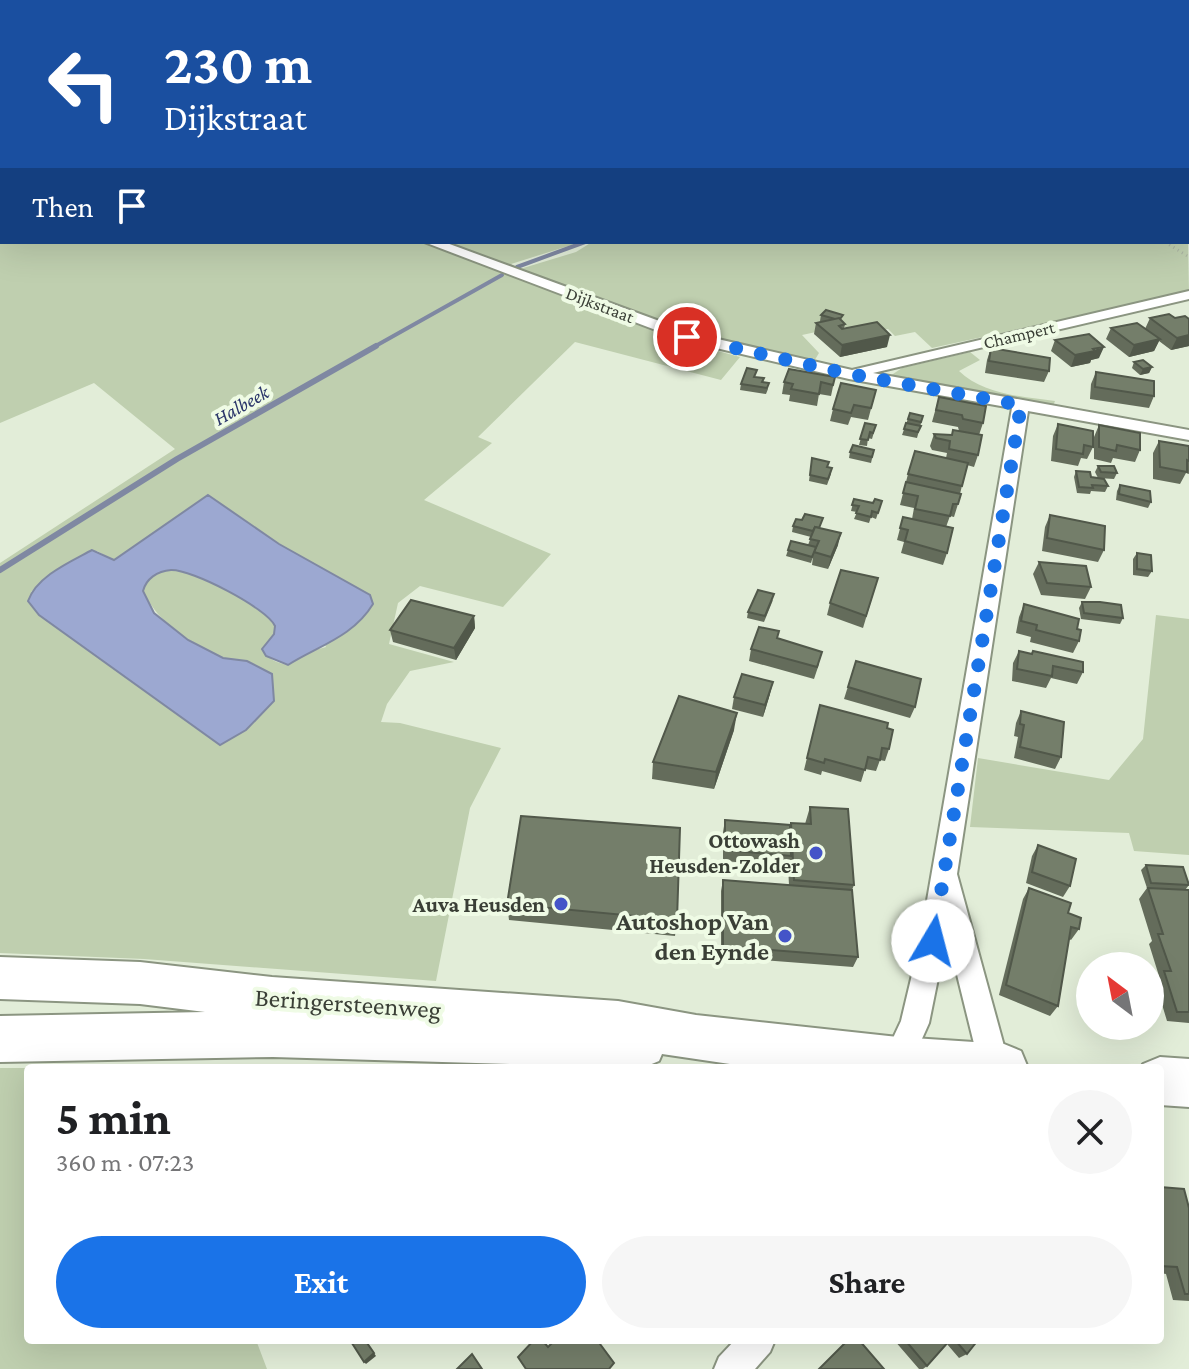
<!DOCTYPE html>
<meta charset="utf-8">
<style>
:root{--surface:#fff;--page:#f6f6f6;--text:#202124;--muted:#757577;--accent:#1a73e8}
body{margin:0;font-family:"Crimson Pro",serif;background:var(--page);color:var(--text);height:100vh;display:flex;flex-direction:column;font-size:30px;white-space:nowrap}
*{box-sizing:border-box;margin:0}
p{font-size:26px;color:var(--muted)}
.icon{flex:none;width:44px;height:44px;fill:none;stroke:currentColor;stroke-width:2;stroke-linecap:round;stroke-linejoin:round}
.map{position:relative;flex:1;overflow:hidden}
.sheet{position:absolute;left:24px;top:1064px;width:1140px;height:280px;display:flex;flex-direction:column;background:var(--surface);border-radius:8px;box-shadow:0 8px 32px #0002}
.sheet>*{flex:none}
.top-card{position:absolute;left:0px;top:0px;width:1190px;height:244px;box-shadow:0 8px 32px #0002;background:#1a4fa0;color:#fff;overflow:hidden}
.needle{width:52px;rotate:328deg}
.buttons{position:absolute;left:1076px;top:952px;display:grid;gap:16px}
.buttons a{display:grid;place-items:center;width:88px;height:88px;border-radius:50%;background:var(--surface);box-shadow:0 8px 32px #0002;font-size:40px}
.pin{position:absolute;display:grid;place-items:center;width:68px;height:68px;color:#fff;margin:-34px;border:4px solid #fff;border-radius:50%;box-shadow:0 2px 8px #0007}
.me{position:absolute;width:88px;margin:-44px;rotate:8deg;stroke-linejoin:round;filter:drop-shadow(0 0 6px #0008)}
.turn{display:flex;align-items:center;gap:28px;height:168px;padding:0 32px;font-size:36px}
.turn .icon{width:104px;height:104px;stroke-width:2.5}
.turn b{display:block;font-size:56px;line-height:68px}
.then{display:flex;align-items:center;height:76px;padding:0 32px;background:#0003;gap:16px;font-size:30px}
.round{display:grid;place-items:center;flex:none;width:84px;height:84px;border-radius:42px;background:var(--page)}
.summary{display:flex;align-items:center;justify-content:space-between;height:136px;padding:0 32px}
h1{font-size:48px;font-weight:700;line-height:60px}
.cta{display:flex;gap:16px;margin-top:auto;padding:16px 32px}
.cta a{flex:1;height:92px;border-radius:48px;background:var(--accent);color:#fff;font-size:32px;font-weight:700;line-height:92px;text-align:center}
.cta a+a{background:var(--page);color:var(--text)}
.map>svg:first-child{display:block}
</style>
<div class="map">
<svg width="1189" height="1369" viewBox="0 0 1189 1369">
<rect width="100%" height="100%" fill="#e2edd8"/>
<!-- green -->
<g fill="#bfcfaf" fill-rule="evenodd">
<path d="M449 0H1189V21L1188 2H440Z"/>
<path d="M0 227 2 242H581L511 264 520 269 576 252 592 242H1188L1189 292 932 348 915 332 895 336 888 329 853 335 844 326 802 335 819 353 813 363 721 340 714 350 740 357 721 380 575 342 478 437 492 443 424 500 551 554 503 607 420 586 398 603 389 644 454 662 410 671 387 704 381 722 400 723 501 748 470 808 436 981 144 959 0 953V563L175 449 94 383 0 423ZM208 495 279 544 326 647 308 652 288 665C277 663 267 659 262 649L274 634 275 626C267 608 191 569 171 570 157 571 146 579 143 591 161 627 188 640 223 658L220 745 136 683 31 592 60 568 97 551 114 560Z"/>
<path d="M970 352 980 360 959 371C982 394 1024 397 1055 401L1053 406 890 376 902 368Z"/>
<path d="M1156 615 1189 619V855L1134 851 1129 833 970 827 978 758 1109 780 1143 739Z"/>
<path d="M0 1068H28V1340H256L267 1369H0Z"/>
</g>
<!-- water -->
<path fill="#9ca8d1" stroke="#7f88a2" stroke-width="2" d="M208 495 279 544 370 595 373 604C353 637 318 646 288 665L266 656 262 649 274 634 275 626C267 608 191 569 171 570 157 571 146 579 143 591L154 613 188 640 223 658 247 661 272 674 274 701 246 730 220 745 39 615 28 601C37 576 70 562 92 550L114 560Z"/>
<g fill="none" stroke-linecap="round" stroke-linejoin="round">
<!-- stream-far1 -->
<g stroke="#7f88a2" stroke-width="4">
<path d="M517 267 585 242"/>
<path d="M372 348 502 275"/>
</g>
<!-- stream -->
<path stroke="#7f88a2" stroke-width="6" d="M0 570 177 459 376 346"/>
<defs>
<g id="street">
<path d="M181 0H197L179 2Z"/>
<path d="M426 0H443L424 2Z"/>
<path d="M800 0H814L798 2Z"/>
<rect x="0" y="99" width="2" height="6"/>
<path d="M424 242H444L692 333 852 370 1189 291V299L873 373 1189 430V440L1028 411 957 874 1010 1068H980L947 934 929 1023 909 1068H879L901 1021 920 941 1012 408 849 379 682 340Z"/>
<path d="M735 1340H775L770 1352 755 1369H714L719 1357Z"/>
</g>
<g id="primary">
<path d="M0 957 140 962 272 977 618 1001 696 1015 898 1037 1004 1044 1021 1051 1028 1068H757L662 1054 659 1061 642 1068 273 1057 0 1062V1016L205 1012 140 1004 0 999Z"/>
<path d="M1160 1057 1189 1059V1107L1160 1105V1068H1141L1143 1064Z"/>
</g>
</defs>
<!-- street casing -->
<use href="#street" stroke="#8b9581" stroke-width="4"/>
<!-- primary casing -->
<use href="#primary" stroke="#8b9581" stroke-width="4"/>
<!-- path-far1 -->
<g stroke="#aab3a2" stroke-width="2" stroke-dasharray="1 3" stroke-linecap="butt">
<path d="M709 0 715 2"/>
<path d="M1157 0 1166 2"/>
<path d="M54 2 59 0"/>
<path d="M869 2 874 0"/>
<path d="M2 5V9"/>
</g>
<!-- path -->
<path stroke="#aab3a2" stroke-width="3" stroke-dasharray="1 4" stroke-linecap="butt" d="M1165 242 1189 257"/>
<!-- street -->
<use href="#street" fill="#fff" fill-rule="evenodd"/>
<!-- primary -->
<use href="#primary" fill="#fff" fill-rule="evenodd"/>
</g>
<!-- wall -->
<g fill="#646c5b">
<path d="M821 315 842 321 845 324 844 329 887 347 840 357 814 334 816 323 822 321H820Z"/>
<path d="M1150 318 1189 319V346L1171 350 1159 341 1154 351 1129 357 1106 339 1111 328 1145 329Z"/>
<path d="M1055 340 1099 358 1091 360 1090 363 1071 367 1051 351Z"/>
<path d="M991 348 1049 371 1044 382 985 373 987 360Z"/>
<path d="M1134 362 1152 367 1149 373 1140 375 1132 368Z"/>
<path d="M1096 372 1154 396 1149 408 1090 399 1091 384Z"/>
<path d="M755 377 762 382 768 389 766 394 740 390 741 384Z"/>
<path d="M835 377 831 396 819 394 817 406 789 401 790 395 782 394 784 382Z"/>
<path d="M876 390 868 420 851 417 848 425 830 421 833 409Z"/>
<path d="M939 397 983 423 979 435 978 455 974 467 967 465 960 494 958 504 954 517 950 516 946 527 947 553 943 565 901 553 904 542 897 540 903 517 912 519 914 508 900 505 908 474 946 458 947 453 932 450 930 446 934 434 951 435 959 431 958 427 932 422Z"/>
<path d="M910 413 923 416 917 438 902 435Z"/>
<path d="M865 423 876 425 872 439 868 438 867 446 859 445Z"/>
<path d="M1058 424 1093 447 1087 459 1081 458 1078 466 1051 461 1053 436Z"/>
<path d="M1099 425 1140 450 1135 462 1113 458 1111 463 1094 459V437Z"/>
<path d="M1159 441 1189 446V474L1186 473 1180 484 1153 479V453Z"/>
<path d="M874 450 871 463 849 458 850 452Z"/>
<path d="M812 458 828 467 831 474 827 485 809 481Z"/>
<path d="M1098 466 1117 473 1114 479 1098 478 1095 472Z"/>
<path d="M1076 471 1108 486 1105 492 1091 491 1090 494 1077 493 1074 477Z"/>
<path d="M1120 485 1151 502 1148 508 1116 500 1117 491Z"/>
<path d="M854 499 873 503 882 501 876 519 871 517 869 523 854 519 857 512 851 511Z"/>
<path d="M1050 515 1104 550 1098 562 1042 551 1045 527Z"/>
<path d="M793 526 820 528 838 545 828 569 812 565 813 556 811 563 786 556 788 550 808 545 811 537 792 532Z"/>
<path d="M1137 553 1152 571 1148 577 1133 575V559Z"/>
<path d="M1039 562 1091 587 1085 599 1041 595 1033 574Z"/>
<path d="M878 578 863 628 827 615 830 603Z"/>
<path d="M773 600 764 622 747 618 748 612Z"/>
<path d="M1082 602 1123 618 1120 624 1081 619 1079 608Z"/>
<path d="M1024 604 1077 629 1079 641 1073 653 1030 642 1031 637 1016 633 1019 617Z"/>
<path d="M474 616 475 628 456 660 393 642 390 630Z"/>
<path d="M779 631 777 638 819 664 814 679 749 661 751 649Z"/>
<path d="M1019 651 1031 654 1033 651 1083 672 1077 684 1051 678 1046 688 1012 681 1013 663Z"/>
<path d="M856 661 915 707 910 718 844 699Z"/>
<path d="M770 694 763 717 732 709 734 697Z"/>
<path d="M820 705 887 728 889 749 885 761 880 760 876 771 865 769 861 782 822 771 821 775 804 770Z"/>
<path d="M1021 711 1061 757 1055 769 1014 758 1018 737 1014 736 1016 723Z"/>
<path d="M734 730 714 789 652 779 653 762Z"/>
<path d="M810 807 854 885 852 890 858 957 853 967 721 957V891L723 880 789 885 788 866 723 861V832L725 820 790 828 791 823 805 824Z"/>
<path d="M1038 845 1070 886 1063 897 1026 883 1032 856Z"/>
<path d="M1146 865 1189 883V885L1185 890H1189V1023L1167 1021 1155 981 1159 976 1149 944 1152 941 1139 899 1147 888 1141 870Z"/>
<path d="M1029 888 1068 913 1079 929 1071 940 1069 939 1058 1006 1050 1016 999 995 1023 899Z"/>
<path d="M507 904 677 920 675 936 509 920Z"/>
<path d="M1160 1187 1189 1208V1301L1173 1300 1166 1274 1160 1273Z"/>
<path d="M894 1340H978L967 1354 959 1358 947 1344 927 1366 923 1369H919Z"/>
</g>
<!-- shaded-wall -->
<g fill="#51584a">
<path d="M294 0H324L325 2H294Z"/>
<path d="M890 335 887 347 840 357 842 345Z"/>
<path d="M1189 335V346L1171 350 1177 338Z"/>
<path d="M1160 339 1154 351 1129 357 1134 345Z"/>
<path d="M1104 347 1099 358 1091 360 1090 363 1071 367 1075 355Z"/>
<path d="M1152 367 1149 373 1140 375 1143 369Z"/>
<path d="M841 533 838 545 828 569 831 557Z"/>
<path d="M474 616 475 628 456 660 454 648Z"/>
<path d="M773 682 770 694 763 717 765 705Z"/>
<path d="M737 713 734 730 714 789 716 772Z"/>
<path d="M365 1340 376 1356 366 1364 364 1362Z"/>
</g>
<!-- building -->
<g fill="#747e6a" stroke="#51584a" stroke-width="2">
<path d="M342 0H356L360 2H337Z"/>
<rect x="0" y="172" width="2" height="10"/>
<path d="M826 310 843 315 840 319H835L821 315Z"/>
<path d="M1169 314 1175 318 1185 316 1189 319V335L1177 338 1150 318Z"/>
<path d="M839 318 845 324 839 326 842 329 877 322 890 335 842 345 816 323Z"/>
<path d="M1137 323 1160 339 1134 345 1111 328Z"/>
<path d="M1089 334 1104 347 1093 349 1095 351 1075 355 1055 340Z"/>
<path d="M991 348 1050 358 1049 371 989 361Z"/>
<path d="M1143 360 1152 367 1143 369 1134 362Z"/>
<path d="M747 368 757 370 754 377 764 378 762 382 769 383 767 388 741 384Z"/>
<path d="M789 369 835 377 833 385 821 382 819 394 791 389 793 384 784 382Z"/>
<path d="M1096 372 1154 381V396L1095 387Z"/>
<path d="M841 383 876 390 871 408 854 405 851 413 833 409Z"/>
<path d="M939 397 986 406 983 423 963 419 962 415 936 410Z"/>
<path d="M910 413 923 416 921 422 908 419Z"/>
<path d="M865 423 876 425 873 433 870 432 868 440 860 439Z"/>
<path d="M906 423 921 426 918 432 904 429Z"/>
<path d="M1058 424 1093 431V447L1084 445 1083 454 1056 449Z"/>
<path d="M1099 425 1140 433V450L1117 445 1116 451 1099 447Z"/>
<path d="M953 430 982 435 978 455 949 449 950 441 936 438 934 434 952 435Z"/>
<path d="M1159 441 1189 446V461L1187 460V472L1160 467Z"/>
<path d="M853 445 874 450 872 457 850 452Z"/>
<path d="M915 451 968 463 962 486 908 474Z"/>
<path d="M812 458 829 462 827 467 832 468 828 479 810 475Z"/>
<path d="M1098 466H1114L1117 473 1101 472Z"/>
<path d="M1076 471 1090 472 1091 477 1104 479 1108 486 1092 485 1093 488 1079 487Z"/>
<path d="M906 482 961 494 958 504H953L950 516 915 509 918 496 903 493Z"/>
<path d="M1120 485 1150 491 1151 502 1119 494Z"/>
<path d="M854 499 873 503 875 499 882 501 878 513 872 511 871 517 856 513 859 506 852 505Z"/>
<path d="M805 514 823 518 819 528 815 527 813 531 793 526 796 519 802 520Z"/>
<path d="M1050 515 1105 526 1104 550 1047 538Z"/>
<path d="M903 517 953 528 947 553 905 541 908 530 900 528Z"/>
<path d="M815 527 841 533 831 557 814 552 819 541 810 539Z"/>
<path d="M791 541 816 547 812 557 788 550Z"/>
<path d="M1137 553 1151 555 1152 571 1137 569Z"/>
<path d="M1039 562 1086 566 1091 587 1047 583Z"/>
<path d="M841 570 878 578 866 616 830 603Z"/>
<path d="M758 590 774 594 765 616 748 612Z"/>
<path d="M411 600 474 616 454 648 390 630Z"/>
<path d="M1082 602H1100L1121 605 1123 618 1084 613Z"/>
<path d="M1024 604 1079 619 1077 629 1081 630 1079 641 1036 630 1037 625 1021 621Z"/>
<path d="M759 627 779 631 777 638 822 652 817 667 751 649Z"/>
<path d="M1019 651 1032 654 1033 651 1083 662V672L1053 666 1052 676 1017 669Z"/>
<path d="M856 661 921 679 915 707 848 687Z"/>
<path d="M742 674 773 682 765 705 734 697Z"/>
<path d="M679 696 737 713 716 772 653 762Z"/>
<path d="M820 705 888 723 887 728 893 730 889 749 882 748 880 760 868 757 865 770 825 759 824 763 807 758Z"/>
<path d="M1021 711 1064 722 1061 757 1020 747 1024 725 1020 724Z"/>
<path d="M810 807 848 809 854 885 794 880 791 823 811 824Z"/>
<path d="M521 816 680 828 677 920 507 904Z"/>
<path d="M725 820 790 825 791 856 725 850Z"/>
<path d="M1038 845 1076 859 1070 886 1032 872Z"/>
<path d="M1146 865 1183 867 1189 885 1151 883Z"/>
<path d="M723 880 852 890 858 957 723 946Z"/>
<path d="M1029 888 1071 903 1068 913 1081 918 1079 929 1071 927 1058 1006 1006 985Z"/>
<path d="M1148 888 1189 890V1012H1177L1164 971H1171L1158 934H1163Z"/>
<path d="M1160 1187 1184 1189 1189 1208V1294H1185L1177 1267 1160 1266Z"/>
<path d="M350 1340H365L374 1353 364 1362Z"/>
<path d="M534 1340H542L548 1347 555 1340H597L614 1363 609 1369H526L518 1357Z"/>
<path d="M848 1340H859L884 1369H819Z"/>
<path d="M905 1340H950L927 1366Z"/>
<path d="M955 1340H978L967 1354Z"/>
<path d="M472 1354 482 1369H457Z"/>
</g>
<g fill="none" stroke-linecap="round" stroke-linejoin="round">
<!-- route -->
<path stroke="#1a73e8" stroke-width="14" stroke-dasharray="0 25.2" d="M687 337 849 374 1021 405 933 941"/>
</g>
<!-- markers -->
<g fill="#4454c8" stroke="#effbe5" stroke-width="3">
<circle cx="816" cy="853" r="8"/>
<circle cx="561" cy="904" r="8"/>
<circle cx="785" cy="936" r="8"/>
</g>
<g text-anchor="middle" stroke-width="8" stroke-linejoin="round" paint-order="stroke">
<!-- far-street labels -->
<g font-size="18" fill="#3a3f36" stroke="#effbe5">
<text transform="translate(600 305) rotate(21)" y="6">Dijkstraat</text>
<text transform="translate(1019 335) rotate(-13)" y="6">Champert</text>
</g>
<!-- far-water labels -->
<g font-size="20" font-style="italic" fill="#2a3569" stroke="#effbe5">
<text transform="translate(241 405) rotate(-30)" y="7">Halbeek</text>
</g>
<!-- poi labels -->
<g font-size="22" font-weight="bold" fill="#3a3f36" stroke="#effbe5" text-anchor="end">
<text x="800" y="848">Ottowash<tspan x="800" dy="25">Heusden-Zolder</tspan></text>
<text x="545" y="912">Auva Heusden</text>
</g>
<!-- near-poi labels -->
<g font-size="26" font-weight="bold" fill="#3a3f36" stroke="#effbe5" text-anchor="end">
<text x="769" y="930">Autoshop Van<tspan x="769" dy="30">den Eynde</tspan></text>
</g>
<!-- near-street labels -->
<g font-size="26" fill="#3a3f36" stroke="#effbe5">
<text transform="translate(348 1003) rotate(4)" y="9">Beringersteenweg</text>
</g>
</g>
</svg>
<div class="buttons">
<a><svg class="needle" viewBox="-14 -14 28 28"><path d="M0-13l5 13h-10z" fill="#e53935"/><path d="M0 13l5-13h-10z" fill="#757577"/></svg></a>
</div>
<div class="pin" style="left:687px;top:337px;background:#d93025"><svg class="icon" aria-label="arrive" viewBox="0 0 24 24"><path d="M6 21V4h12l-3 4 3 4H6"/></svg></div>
<svg class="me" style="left:933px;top:941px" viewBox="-20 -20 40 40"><circle r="19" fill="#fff"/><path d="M0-13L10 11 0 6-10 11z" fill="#1a73e8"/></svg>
<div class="top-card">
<div class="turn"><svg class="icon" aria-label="left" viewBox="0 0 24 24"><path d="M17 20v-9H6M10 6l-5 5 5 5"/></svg><div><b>230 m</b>Dijkstraat</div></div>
<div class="then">Then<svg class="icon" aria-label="arrive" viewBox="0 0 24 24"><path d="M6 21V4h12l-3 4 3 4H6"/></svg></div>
</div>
<section class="sheet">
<div class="summary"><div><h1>5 min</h1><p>360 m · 07:23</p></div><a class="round"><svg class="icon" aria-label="close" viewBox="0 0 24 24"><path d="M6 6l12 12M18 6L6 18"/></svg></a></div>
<div class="cta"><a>Exit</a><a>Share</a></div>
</section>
</div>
